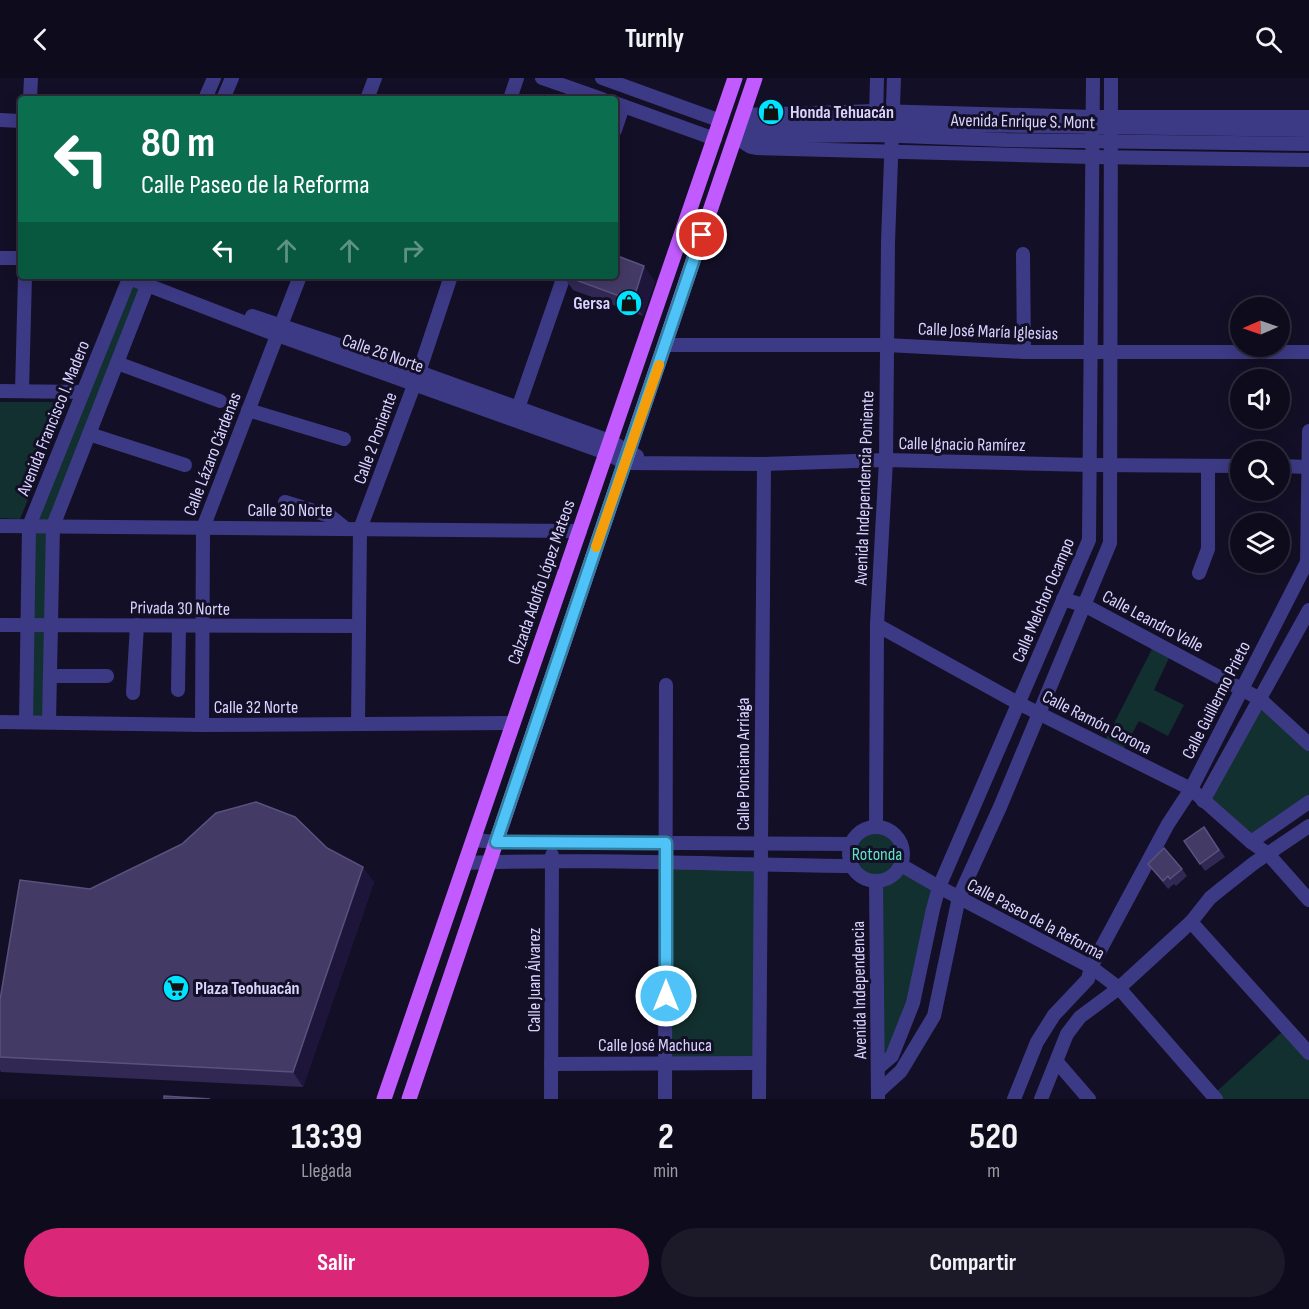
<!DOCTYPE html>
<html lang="es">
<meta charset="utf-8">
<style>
:root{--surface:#0e0b1c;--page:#1c1929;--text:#f1f3f6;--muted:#9b9ba3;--line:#2e2b3b;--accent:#db2777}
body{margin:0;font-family:"Sofia Sans Condensed",sans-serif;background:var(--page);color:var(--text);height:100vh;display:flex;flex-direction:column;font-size:22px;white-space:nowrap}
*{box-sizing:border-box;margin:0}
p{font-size:20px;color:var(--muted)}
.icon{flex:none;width:33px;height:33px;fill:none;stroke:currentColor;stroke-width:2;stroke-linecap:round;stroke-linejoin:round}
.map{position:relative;height:1021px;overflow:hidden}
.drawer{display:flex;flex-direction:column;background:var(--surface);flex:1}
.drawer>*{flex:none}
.banner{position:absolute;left:18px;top:18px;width:600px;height:183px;border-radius:6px;box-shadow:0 3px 15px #0003,0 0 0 2px var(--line);background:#0b6e4f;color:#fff;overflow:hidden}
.needle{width:39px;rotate:268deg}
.controls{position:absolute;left:1230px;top:219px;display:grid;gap:12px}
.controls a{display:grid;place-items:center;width:60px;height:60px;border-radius:50%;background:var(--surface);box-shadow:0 3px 15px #0003,0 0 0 2px var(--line);font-size:30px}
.pin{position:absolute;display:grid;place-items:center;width:51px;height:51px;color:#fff;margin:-26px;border:3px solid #fff;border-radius:50%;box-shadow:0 2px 6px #0007}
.me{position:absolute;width:66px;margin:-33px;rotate:0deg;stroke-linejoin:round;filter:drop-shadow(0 0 4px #0008)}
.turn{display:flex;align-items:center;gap:21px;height:126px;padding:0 24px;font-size:27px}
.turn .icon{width:78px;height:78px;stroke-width:2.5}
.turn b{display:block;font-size:42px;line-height:51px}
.lanes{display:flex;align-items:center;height:57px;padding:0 24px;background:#0003;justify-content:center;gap:30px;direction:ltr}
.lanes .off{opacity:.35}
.eta{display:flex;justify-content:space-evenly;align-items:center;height:102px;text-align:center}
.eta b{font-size:36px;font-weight:700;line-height:42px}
.button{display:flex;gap:12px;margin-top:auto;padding:12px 24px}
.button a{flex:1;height:69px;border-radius:36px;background:var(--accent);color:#fff;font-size:24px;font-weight:700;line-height:69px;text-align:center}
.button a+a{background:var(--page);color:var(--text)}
header{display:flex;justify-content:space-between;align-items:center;height:78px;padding:0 24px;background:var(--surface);font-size:27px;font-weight:700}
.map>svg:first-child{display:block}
</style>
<header><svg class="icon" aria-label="back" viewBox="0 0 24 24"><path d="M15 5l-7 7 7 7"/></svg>Turnly<svg class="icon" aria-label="search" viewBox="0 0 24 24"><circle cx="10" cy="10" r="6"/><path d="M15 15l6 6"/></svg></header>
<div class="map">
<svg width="1309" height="1021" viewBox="0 0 1309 1021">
<rect width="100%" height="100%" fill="#130f26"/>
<!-- green -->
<g fill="#12302f">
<path d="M133 198H148L53 448 49 644H26L29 448Z"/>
<path d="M0 324H68L20 441 0 440Z"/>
<path d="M1152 571 1169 580 1154 612 1184 627 1168 658 1139 643 1123 672 1105 663Z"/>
<path d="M1260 621 1309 666V724L1251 764 1203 723Z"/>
<circle cx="877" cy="776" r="25"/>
<path d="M667 785 760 787 759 985H665Z"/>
<path d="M903 790 939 810 899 956 880 984 877 805 893 799Z"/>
<path d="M1283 953 1309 981V1021H1222L1216 1014Z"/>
</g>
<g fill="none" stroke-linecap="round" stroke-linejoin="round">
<!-- street -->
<g stroke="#3d3a85" stroke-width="14">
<path d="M542 0 602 21"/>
<path d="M602 0 721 43"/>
<path d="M30 21 31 0"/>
<path d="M205 21 214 0"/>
<path d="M223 21 232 0"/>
<path d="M367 21 375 0"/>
<path d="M510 21 517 0"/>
<path d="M615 25 715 61"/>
<path d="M743 37 876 33 1093 39H1309"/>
<path d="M876 40 877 0"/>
<path d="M0 42 21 43"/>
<path d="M739 48 894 46 1309 52"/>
<path d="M615 52 623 28"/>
<path d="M735 59 751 69 756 70 1092 79 1309 82"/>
<path d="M735 59 875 57 1006 62 1309 66"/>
<path d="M1023 176 1024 274"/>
<path d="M0 180H21"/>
<path d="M129 200 277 257 606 375 625 385 764 386 886 382 1091 387 1240 388"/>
<path d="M252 238 419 294 610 363 637 378"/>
<path d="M665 267H886L1024 274H1309"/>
<path d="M117 285 220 323"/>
<path d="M0 313 83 314"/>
<path d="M22 313 25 198"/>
<path d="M248 332 344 361"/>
<path d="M516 336 564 198"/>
<path d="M89 356 185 387"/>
<path d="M1280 388 1309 389"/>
<path d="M285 424 330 438 345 450"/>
<path d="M0 448 580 453"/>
<path d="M1199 495 1208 471V388"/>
<path d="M1063 521 1086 528 1260 621 1309 666"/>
<path d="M0 547 359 548"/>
<path d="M877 547 1018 625 1191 711 1251 764 1268 776 1309 822"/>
<path d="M50 598H107"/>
<path d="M178 612 179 548"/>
<path d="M133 615 137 547"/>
<path d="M0 644 202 647 513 645"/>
<path d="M26 644 29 448 130 198"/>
<path d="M49 644 53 448 151 198"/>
<path d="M358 646 360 451 419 294 451 198"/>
<path d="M202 647 203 450 300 198"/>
<path d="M1203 723 1309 532"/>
<path d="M876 749 877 547 886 382 888 164 894 0"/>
<circle cx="876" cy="776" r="27"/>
<path d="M473 762 496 764 851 766"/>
<path d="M1251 764 1309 724"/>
<path d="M465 785C594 780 723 787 852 788"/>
<path d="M901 787 939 809 1091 889 1119 910 1216 1021"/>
<path d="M876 803 878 1020"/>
<path d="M1191 844 1309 975"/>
<path d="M1057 984 1089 1021"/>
<path d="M551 986 759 985"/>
<path d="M878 990 892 978 913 925 933 831 939 809 1089 462 1093 0"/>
<path d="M878 1014 901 993 934 938 959 819 1000 729 1110 465 1111 0"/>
<path d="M551 1021 552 777"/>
<path d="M665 1021 666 607"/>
<path d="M759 1021 764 386"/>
<path d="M1014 1021 1037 964 1054 937 1088 901 1091 889 1168 746 1191 711 1307 484 1309 353"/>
<path d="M1041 1021 1067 956 1080 939 1119 910 1191 844 1210 820 1221 811 1254 785 1309 748"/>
</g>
<!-- primary -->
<g stroke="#c25bff" stroke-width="15">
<path d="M384 1021 735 0"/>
<path d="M409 1021 755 0"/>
</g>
</g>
<!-- wall -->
<g fill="#312854">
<path d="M563 198 655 203 643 238 573 212Z"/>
<path d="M1204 749 1225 779 1205 793 1184 763Z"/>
<path d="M327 770 374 804 303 1009 1 994 0 992V922L90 811Z"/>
<path d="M1148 786 1182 791 1187 798 1176 808 1174 806 1168 811Z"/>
</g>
<!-- shaded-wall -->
<g fill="#1d163a">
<path d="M644 188 655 203 643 238 633 223Z"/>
<path d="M363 789 374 804 303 1009 293 994Z"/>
</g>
<!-- building -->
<g fill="#433a66" stroke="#5a527e" stroke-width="1.5">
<path d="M615 177 644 188 633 223 565 198H615Z"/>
<path d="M256 724 295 739 327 770 363 789 293 994 0 979V922L20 802 90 811 182 766 216 735Z"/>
<path d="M1204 749 1219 772 1200 786 1184 763Z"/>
<path d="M1164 770 1182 791 1170 801 1168 798 1163 803 1148 786Z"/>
<path d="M164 1018 210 1021H164Z"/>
</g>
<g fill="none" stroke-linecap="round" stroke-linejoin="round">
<defs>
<path id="route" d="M666 918V765L496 764 702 157"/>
</defs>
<!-- route casing -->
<use href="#route" stroke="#337fa1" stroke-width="15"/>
<!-- route -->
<use href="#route" stroke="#4fc3f7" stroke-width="10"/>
<!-- slow -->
<path stroke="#f59e0b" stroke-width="10" d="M596 469 659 287"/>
</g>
<!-- icons -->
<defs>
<symbol id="shop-disc" viewBox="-11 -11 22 22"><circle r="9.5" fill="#00e5ff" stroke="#130f26"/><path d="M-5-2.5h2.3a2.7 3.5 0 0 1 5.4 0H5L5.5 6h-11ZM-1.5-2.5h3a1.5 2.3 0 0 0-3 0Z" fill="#111"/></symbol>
<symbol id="supermarket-disc" viewBox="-11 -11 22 22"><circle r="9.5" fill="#00e5ff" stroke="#130f26"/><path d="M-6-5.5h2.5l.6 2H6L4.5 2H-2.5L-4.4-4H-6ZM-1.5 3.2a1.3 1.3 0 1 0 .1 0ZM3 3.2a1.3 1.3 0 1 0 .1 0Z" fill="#111"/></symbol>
</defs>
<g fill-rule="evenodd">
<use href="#shop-disc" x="756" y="19" width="30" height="30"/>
<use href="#shop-disc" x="614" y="210" width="30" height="30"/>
<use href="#supermarket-disc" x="161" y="895" width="30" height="30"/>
</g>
<g text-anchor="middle" stroke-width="6" stroke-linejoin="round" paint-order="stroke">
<!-- poi labels -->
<g font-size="18" font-weight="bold" fill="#d9d4ff" stroke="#130f26" text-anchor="start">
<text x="790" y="40">Honda Tehuacán</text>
<text x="610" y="231" text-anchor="end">Gersa</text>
<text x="195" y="916">Plaza Teohuacán</text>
</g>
<!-- street labels -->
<g font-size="18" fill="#d9d4ff" stroke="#130f26">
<text transform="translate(1023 43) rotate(1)" y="6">Avenida Enrique S. Mont</text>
<text transform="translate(988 253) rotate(2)" y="6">Calle José María Iglesias</text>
<text transform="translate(383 275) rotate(19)" y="6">Calle 26 Norte</text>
<text transform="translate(53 340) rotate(-68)" y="6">Avenida Francisco I. Madero</text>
<text transform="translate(375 360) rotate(-70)" y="6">Calle 2 Poniente</text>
<text transform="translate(962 366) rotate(1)" y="6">Calle Ignacio Ramírez</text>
<text transform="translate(212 376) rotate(-69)" y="6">Calle Lázaro Cárdenas</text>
<text transform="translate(864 410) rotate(-88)" y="6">Avenida Independencia Poniente</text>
<text x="290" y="438">Calle 30 Norte</text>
<text transform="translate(541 504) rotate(-71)" y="6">Calzada Adolfo López Mateos</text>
<text transform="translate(1043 522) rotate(-67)" y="6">Calle Melchor Ocampo</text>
<text transform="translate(180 530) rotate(1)" y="6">Privada 30 Norte</text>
<text transform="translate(1153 543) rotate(28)" y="6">Calle Leandro Valle</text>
<text transform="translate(1216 622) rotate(-63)" y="6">Calle Guillermo Prieto</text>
<text x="256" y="635">Calle 32 Norte</text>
<text transform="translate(1097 644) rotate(27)" y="6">Calle Ramón Corona</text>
<text transform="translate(743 686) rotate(-90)" y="6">Calle Ponciano Arriaga</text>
<text transform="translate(1036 841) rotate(28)" y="6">Calle Paseo de la Reforma</text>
<text transform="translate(534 902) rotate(-90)" y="6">Calle Juan Álvarez</text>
<text transform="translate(859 912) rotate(-91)" y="6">Avenida Independencia</text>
<text x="655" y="973">Calle José Machuca</text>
</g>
<!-- park labels -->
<g font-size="18" fill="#5fe0c0" stroke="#130f26">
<text x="877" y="782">Rotonda</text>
</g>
</g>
</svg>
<div class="controls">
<a><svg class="needle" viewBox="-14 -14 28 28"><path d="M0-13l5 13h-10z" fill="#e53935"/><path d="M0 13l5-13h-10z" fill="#9b9ba3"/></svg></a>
<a><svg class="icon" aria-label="sound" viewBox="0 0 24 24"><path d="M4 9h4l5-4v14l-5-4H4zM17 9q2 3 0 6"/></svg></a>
<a><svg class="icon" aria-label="search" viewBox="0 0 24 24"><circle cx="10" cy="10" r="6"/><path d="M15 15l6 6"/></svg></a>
<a><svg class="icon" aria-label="layers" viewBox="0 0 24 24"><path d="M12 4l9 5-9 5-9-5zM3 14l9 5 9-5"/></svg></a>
</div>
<div class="pin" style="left:702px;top:157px;background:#d93025"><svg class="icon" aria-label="arrive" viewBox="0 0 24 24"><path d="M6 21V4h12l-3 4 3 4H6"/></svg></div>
<svg class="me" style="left:666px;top:918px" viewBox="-20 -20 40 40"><circle r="17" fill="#4fc3f7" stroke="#fff" stroke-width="3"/><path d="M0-11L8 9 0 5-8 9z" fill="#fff"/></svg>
<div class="banner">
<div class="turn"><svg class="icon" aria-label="left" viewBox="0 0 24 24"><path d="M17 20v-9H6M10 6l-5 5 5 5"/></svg><div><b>80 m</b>Calle Paseo de la Reforma</div></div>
<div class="lanes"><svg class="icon" aria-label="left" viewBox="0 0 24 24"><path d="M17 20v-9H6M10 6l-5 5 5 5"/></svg><svg class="icon off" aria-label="ahead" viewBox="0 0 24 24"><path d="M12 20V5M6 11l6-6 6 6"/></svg><svg class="icon off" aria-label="ahead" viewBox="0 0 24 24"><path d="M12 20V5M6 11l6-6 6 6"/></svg><svg class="icon off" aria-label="right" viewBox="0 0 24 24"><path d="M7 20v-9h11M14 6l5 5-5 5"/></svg></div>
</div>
</div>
<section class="drawer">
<div class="eta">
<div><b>13:39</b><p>Llegada</p></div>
<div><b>2</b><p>min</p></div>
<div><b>520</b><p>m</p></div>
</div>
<div class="button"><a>Salir</a><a>Compartir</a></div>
</section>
